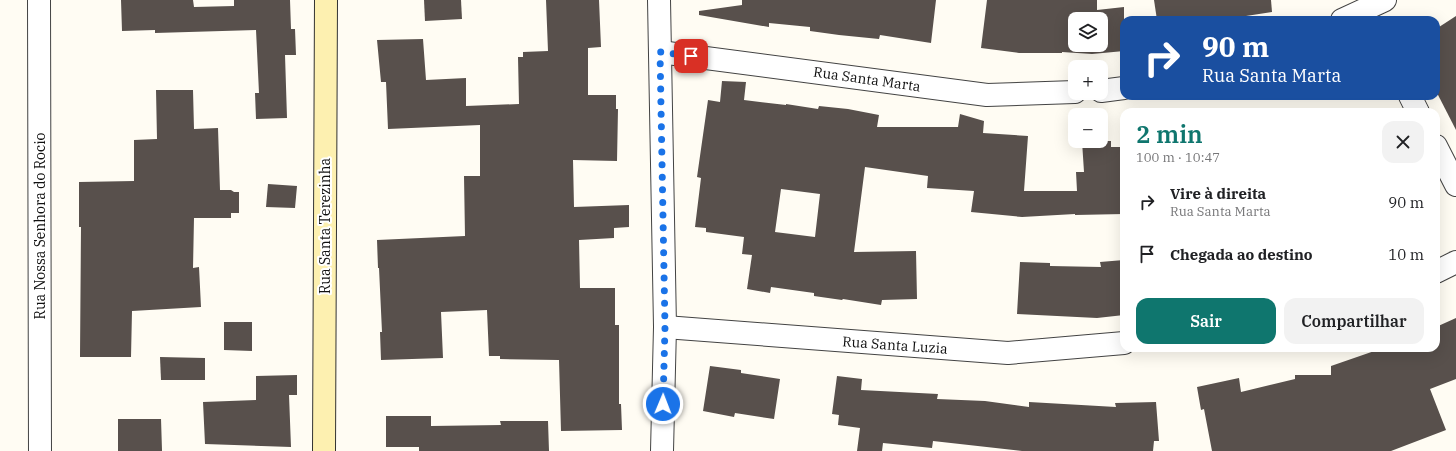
<!DOCTYPE html>
<html lang="pt">
<meta charset="utf-8">
<style>
:root{--surface:#fff;--page:#f2f2f2;--text:#202124;--muted:#757577;--accent:#0f766e}
body{margin:0;font-family:"IBM Plex Serif",serif;background:var(--page);color:var(--text);height:100vh;display:flex;flex-direction:column;font-size:15px;white-space:nowrap}
*{box-sizing:border-box;margin:0}
p{font-size:13px;color:var(--muted)}
.icon{flex:none;width:22px;height:22px;fill:none;stroke:currentColor;stroke-width:2;stroke-linecap:round;stroke-linejoin:round}
.map{position:relative;flex:1;overflow:hidden}
.panel{position:absolute;left:1120px;top:108px;width:320px;height:244px;display:flex;flex-direction:column;background:var(--surface);border-radius:12px;box-shadow:0 4px 16px #0002}
.panel>*{flex:none}
.guide{position:absolute;left:1120px;top:16px;width:320px;height:84px;border-radius:12px;box-shadow:0 4px 16px #0002;background:#1a4fa0;color:#fff;overflow:hidden}
.controls{position:absolute;left:1068px;top:12px;display:grid;gap:8px}
.controls a{display:grid;place-items:center;width:40px;height:40px;border-radius:8px;background:var(--surface);box-shadow:0 4px 16px #0002;font-size:20px}
.pin{position:absolute;display:grid;place-items:center;width:34px;height:34px;color:#fff;margin:-17px;border-radius:8px;box-shadow:0 2px 6px #0006}
.me{position:absolute;width:44px;margin:-22px;rotate:1deg;stroke-linejoin:round;filter:drop-shadow(0 0 3px #0008)}
.turn{display:flex;align-items:center;gap:14px;height:84px;padding:0 16px;font-size:18px}
.turn .icon{width:52px;height:52px;stroke-width:2.5}
.turn b{display:block;font-size:28px;line-height:34px}
.round{display:grid;place-items:center;flex:none;width:42px;height:42px;border-radius:12px;background:var(--page)}
.summary{display:flex;align-items:center;justify-content:space-between;height:68px;padding:0 16px}
h1{font-size:24px;font-weight:600;line-height:30px;color:var(--accent)}
.primary-button{display:flex;gap:8px;margin-top:auto;padding:8px 16px}
.primary-button a{flex:1;height:46px;border-radius:12px;background:var(--accent);color:#fff;font-size:16px;font-weight:600;line-height:46px;text-align:center}
.primary-button a+a{background:var(--page);color:var(--text)}
ul{padding:0;list-style:none}
li{display:flex;align-items:center;gap:12px;height:52px;padding:0 16px}
li div{flex:1}
li b{display:block;font-size:15px}
li em{font-style:normal}
.map>svg:first-child{display:block}
</style>
<div class="map">
<svg width="1456" height="451" viewBox="0 0 1456 451">
<rect width="100%" height="100%" fill="#fffcf3"/>
<!-- building -->
<g fill="#58504c" fill-rule="evenodd">
<path d="M121 0H193L194 7 234 6V0H290L291 29H295L296 55H285L287 118 256 119 255 93H259L256 30 155 33V30L122 31Z"/>
<path d="M424 0H461L462 19 425 21Z"/>
<path d="M546 0H599L601 47 588 48V95H616V109H618L617 161 573 160 574 207 629 205V227L614 228V238L579 240 580 288H615V325H619V404H621L622 430 561 431 559 360 500 359V356H489L487 310 441 312 443 358 381 360 380 332H382L379 268H378L377 240 465 236 464 176H480V125L388 129 386 82H381L377 40 423 39 426 80 466 78V106L519 104 518 57H523V52L548 51Z"/>
<path d="M742 0H936L931 43 880 35 879 39 839 35 810 31V27L769 23V27L699 15V11L742 5Z"/>
<path d="M987 0H1097V10L1124 7V51L1092 54 1062 52V53H1019L981 48ZM1075 19H1101V45H1075Z"/>
<path d="M1154 0H1271L1272 12 1220 20H1157Z"/>
<path d="M1456 16V130L1436 91V29Z"/>
<path d="M722 81 746 82 744 100 786 105V104L818 109 819 106 848 109 879 115 877 127H958L960 114 984 121 983 133 1028 136 1024 191H1077L1076 172H1084L1082 141H1111V147H1123L1124 214 1075 215V214L1022 217 971 212 974 191 927 188 928 176 865 167 854 252 916 251 917 299 882 300 881 305 843 299 842 300 814 296V293L771 287 770 293 747 289 752 255 742 254 744 237 706 232V228L695 227 701 178 697 177 708 100 720 102ZM781 189 820 194 815 237 775 232Z"/>
<path d="M156 90H193L194 129 218 128 220 190H231L234 192H239V213H231V218H194L193 268 199 267 201 307 132 311 131 357H80L81 227H79V182L134 181V140L157 139Z"/>
<path d="M268 184 297 186 295 208 266 207Z"/>
<path d="M1124 260V315L1097 318 1017 314 1020 262 1050 263V266L1101 267 1100 262Z"/>
<path d="M1456 318V379L1430 389 1446 430 1391 451H1212L1204 409 1201 410 1197 387 1239 378 1241 392 1295 379V375H1331V366L1383 348H1436V327Z"/>
<path d="M224 322H252V351L224 350Z"/>
<path d="M160 357 205 358V380H161Z"/>
<path d="M710 366 741 370V373L780 379 774 419 735 413 734 417 703 411Z"/>
<path d="M297 375V395H289L291 447 205 444 203 402 256 400V376Z"/>
<path d="M837 376 862 379 861 390 938 394 937 399 985 401 1029 407V402L1116 407 1115 403 1156 402 1159 441H1154L1153 451H1022L933 441 932 448 883 443 882 451H857L860 428 838 425 839 415 832 414Z"/>
<path d="M386 416H431V426L501 425 500 421H548L549 451H419V447H386Z"/>
<path d="M118 419H161L162 451H118Z"/>
</g>
<g fill="none" stroke-linecap="round" stroke-linejoin="round">
<defs>
<g id="street">
<path d="M39 0 40 451"/>
<path d="M659 0 665 327 662 451"/>
<path d="M1342 20 1385 0"/>
<path d="M660 52 987 95 1075 92"/>
<path d="M1101 91 1124 88"/>
<path d="M1410 96 1418 112"/>
<path d="M1436 146 1456 185"/>
<path d="M1436 272 1456 262"/>
<path d="M665 327 1008 353 1124 343"/>
</g>
<path id="secondary" d="M324 451 326 0"/>
</defs>
<!-- street casing -->
<use href="#street" stroke="#434343" stroke-width="24"/>
<!-- secondary casing -->
<use href="#secondary" stroke="#323232" stroke-width="24"/>
<!-- street -->
<use href="#street" stroke="#fff" stroke-width="22"/>
<!-- secondary -->
<use href="#secondary" stroke="#fdf0b0" stroke-width="22"/>
</g>
<g fill="none" stroke-linecap="round" stroke-linejoin="round">
<!-- route -->
<path stroke="#1a73e8" stroke-width="7" stroke-dasharray="0 12.6" d="M663 404 665 327 660 52 691 56"/>
</g>
<g text-anchor="middle" stroke-width="4" stroke-linejoin="round" paint-order="stroke">
<!-- street labels -->
<g font-size="14" fill="#101010" stroke="#fff">
<text transform="translate(867 79) rotate(8)" y="5">Rua Santa Marta</text>
<text transform="translate(40 226) rotate(-90)" y="5">Rua Nossa Senhora do Rocio</text>
<text transform="translate(325 226) rotate(-90)" y="5">Rua Santa Terezinha</text>
<text transform="translate(895 345) rotate(4)" y="5">Rua Santa Luzia</text>
</g>
</g>
</svg>
<div class="controls">
<a><svg class="icon" aria-label="layers" viewBox="0 0 24 24"><path d="M12 4l9 5-9 5-9-5zM3 14l9 5 9-5"/></svg></a>
<a>+</a>
<a>−</a>
</div>
<div class="pin" style="left:691px;top:56px;background:#d93025"><svg class="icon" aria-label="arrive" viewBox="0 0 24 24"><path d="M6 21V4h12l-3 4 3 4H6"/></svg></div>
<svg class="me" style="left:663px;top:404px" viewBox="-20 -20 40 40"><circle r="17" fill="#1a73e8" stroke="#fff" stroke-width="3"/><path d="M0-11L8 9 0 5-8 9z" fill="#fff"/></svg>
<div class="guide">
<div class="turn"><svg class="icon" aria-label="right" viewBox="0 0 24 24"><path d="M7 20v-9h11M14 6l5 5-5 5"/></svg><div><b>90 m</b>Rua Santa Marta</div></div>
</div>
<section class="panel">
<div class="summary"><div><h1>2 min</h1><p>100 m · 10:47</p></div><a class="round"><svg class="icon" aria-label="close" viewBox="0 0 24 24"><path d="M6 6l12 12M18 6L6 18"/></svg></a></div>
<ul>
<li><svg class="icon" aria-label="right" viewBox="0 0 24 24"><path d="M7 20v-9h11M14 6l5 5-5 5"/></svg><div><b>Vire à direita</b><p>Rua Santa Marta</p></div><em>90 m</em></li>
<li><svg class="icon" aria-label="arrive" viewBox="0 0 24 24"><path d="M6 21V4h12l-3 4 3 4H6"/></svg><div><b>Chegada ao destino</b></div><em>10 m</em></li>
</ul>
<div class="primary-button"><a>Sair</a><a>Compartilhar</a></div>
</section>
</div>
